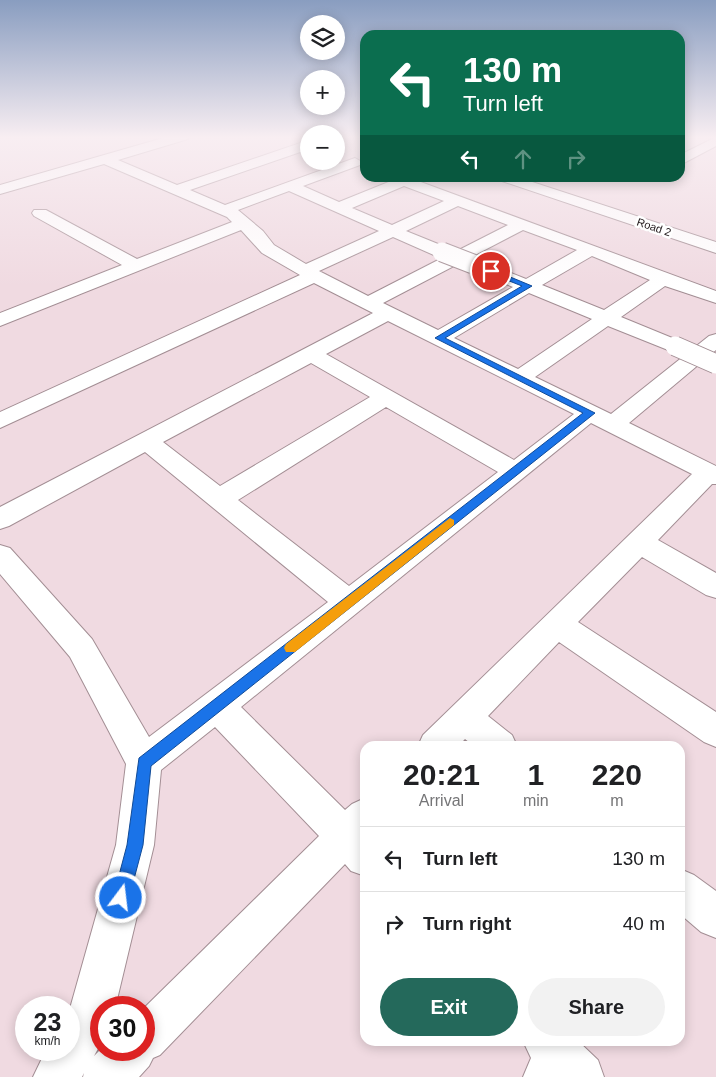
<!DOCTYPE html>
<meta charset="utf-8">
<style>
:root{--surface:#fff;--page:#f2f2f2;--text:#202124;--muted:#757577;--line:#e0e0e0;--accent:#24695b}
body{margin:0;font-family:Arial,sans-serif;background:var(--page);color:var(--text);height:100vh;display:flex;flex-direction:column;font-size:19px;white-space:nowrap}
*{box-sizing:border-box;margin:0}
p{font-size:16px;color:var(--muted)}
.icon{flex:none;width:28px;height:28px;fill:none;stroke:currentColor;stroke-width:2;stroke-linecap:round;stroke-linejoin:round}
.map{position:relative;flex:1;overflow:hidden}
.drawer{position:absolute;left:360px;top:741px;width:325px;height:305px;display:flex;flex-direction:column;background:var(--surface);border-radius:15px;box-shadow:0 2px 12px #0003}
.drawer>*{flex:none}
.banner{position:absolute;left:360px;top:30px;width:325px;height:152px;border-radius:15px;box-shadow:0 2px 12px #0003;background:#0b6e4f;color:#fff;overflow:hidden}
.fabs{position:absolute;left:300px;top:15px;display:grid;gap:10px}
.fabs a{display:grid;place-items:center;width:45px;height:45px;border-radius:50%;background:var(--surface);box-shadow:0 2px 12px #0003;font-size:25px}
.speed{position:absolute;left:15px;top:996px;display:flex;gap:10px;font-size:25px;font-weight:700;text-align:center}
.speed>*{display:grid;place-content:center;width:65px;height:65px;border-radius:50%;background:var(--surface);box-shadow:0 2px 12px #0003;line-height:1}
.speed small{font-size:12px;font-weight:400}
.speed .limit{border:8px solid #d22;background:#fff;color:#111}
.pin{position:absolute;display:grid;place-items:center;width:42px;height:42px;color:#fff;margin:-21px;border:2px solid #fff;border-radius:50%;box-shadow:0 1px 5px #0007}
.me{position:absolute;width:55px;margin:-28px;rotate:15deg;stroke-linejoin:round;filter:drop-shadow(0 0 4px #0008)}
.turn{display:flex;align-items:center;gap:18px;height:105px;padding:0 20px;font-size:22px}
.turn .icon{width:65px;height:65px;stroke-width:2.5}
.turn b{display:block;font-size:35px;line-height:42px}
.lanes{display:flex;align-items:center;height:48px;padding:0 20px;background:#0003;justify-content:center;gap:25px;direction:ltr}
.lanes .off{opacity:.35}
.eta{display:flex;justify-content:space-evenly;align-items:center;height:85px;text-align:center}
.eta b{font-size:30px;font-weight:600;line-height:35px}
.primary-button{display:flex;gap:10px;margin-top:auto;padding:10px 20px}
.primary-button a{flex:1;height:58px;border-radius:30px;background:var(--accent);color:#fff;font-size:20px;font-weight:600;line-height:58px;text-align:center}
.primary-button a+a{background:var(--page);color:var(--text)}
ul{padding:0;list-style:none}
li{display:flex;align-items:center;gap:15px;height:65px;padding:0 20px;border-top:1px solid var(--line)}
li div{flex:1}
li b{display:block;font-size:19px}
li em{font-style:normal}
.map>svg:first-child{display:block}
</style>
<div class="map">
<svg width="716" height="1077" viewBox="0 0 716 1077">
<rect width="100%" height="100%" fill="#f0dae1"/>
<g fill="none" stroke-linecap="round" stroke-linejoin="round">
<defs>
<g id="minor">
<path d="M170 136H190L188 139 118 160 177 185 309 140V149L190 190 225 205 355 158 362 162 360 165 303 186 339 202 391 181 388 178H410L716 291V303L665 286 621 317 682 342 685 346 682 350 675 352 668 350 608 326 535 377 611 414 709 336 716 334V350L629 423 716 466V484H712L658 540 716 573V598L706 595 642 557 578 622 716 712V747L704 742 559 642 488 716 512 735 517 746H474L465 739 458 746H418L423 735 692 474 591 423 241 707 345 810 352 804 365 798V876L351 871 345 864 160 1055 153 1058 149 1066 139 1077H83L84 1073 82 1077H33L46 1050H69V1012L116 845 126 764 70 657 0 574V545L10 548 92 639 149 737 328 602 145 452 9 526 0 529V507L373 313 314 283 0 428V412L300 275 262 253 241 230 0 326V313L122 265 34 216 32 213 34 210H46L137 259 232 222 227 217 104 164 0 194V185ZM404 186 444 201 392 225 352 208ZM289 191 379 231 306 264 274 245 263 231 238 210ZM458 206 508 225 449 255 451 252 448 248 406 231ZM523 230 577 250 526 279 479 260H467L464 264 467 268 513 287 438 330 383 303ZM393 237 436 256H446L368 296 319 271ZM592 256 650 280 604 310 542 285ZM529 293 592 319 518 369 454 338ZM388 321 574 414 514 460 326 354ZM311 363 370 397 220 486 163 442ZM386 407 498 472 349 586 238 500ZM215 727 319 836 144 1008V1050L101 1049 94 1056 101 1043V1008H115L154 845 161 770Z"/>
<path d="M716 137V146L680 165V155Z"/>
<path d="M500 178H520L716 242V253L502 181Z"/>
<path d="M680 869 694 875 716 891V938L701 932 680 914Z"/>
<path d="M523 1041H578L598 1060 604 1077H523L531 1058Z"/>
</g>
</defs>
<!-- minor casing -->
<use href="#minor" stroke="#a38e94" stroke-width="2"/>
<!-- minor -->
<use href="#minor" fill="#fff" fill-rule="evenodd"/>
<defs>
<g id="minor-bridge">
<path d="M442 252 473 264"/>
<path d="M675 346 716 364"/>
</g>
</defs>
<!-- minor-bridge casing -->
<use href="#minor-bridge" stroke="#a38e94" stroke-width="21" stroke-linecap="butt"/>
<!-- minor-bridge -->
<use href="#minor-bridge" stroke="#fff" stroke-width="19"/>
</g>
<!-- sky -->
<linearGradient id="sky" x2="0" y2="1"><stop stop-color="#899dc0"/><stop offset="0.48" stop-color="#f8eef2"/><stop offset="1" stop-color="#f8eef2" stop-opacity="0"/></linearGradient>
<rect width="716" height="286" fill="url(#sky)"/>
<!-- route -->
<path fill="#1a73e8" stroke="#114b97" d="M491 269 532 286 445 338 595 413 151 766 143 845 129 898 127 904 121 906 115 904 113 898 127 845 139 758 583 413 435 338 522 286 489 273V270Z"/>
<!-- slow -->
<path fill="#f59e0b" d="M450 518 454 520V525L295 652H286L284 648 286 644Z"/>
<g text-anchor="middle" stroke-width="5" stroke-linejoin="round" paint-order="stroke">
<!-- far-street labels -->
<g font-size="11" fill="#1c1416" stroke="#fff">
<text transform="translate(654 227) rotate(19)" y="4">Road 2</text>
</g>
</g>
</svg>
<div class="fabs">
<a><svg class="icon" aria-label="layers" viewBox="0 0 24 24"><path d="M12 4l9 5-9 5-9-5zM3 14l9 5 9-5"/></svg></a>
<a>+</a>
<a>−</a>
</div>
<div class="speed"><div>23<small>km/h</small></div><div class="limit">30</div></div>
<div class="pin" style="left:491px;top:271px;background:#d93025"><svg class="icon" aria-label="arrive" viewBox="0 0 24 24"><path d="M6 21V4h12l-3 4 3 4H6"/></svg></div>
<svg class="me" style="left:121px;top:898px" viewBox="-20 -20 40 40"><circle r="17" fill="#1a73e8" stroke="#fff" stroke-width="3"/><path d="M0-11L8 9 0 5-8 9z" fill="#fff"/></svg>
<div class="banner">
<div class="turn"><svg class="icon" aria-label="left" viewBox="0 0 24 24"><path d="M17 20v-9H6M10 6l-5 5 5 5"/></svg><div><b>130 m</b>Turn left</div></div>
<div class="lanes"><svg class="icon" aria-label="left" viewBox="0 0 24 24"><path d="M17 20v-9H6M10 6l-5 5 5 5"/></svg><svg class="icon off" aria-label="ahead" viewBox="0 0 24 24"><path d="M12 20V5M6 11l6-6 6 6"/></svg><svg class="icon off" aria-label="right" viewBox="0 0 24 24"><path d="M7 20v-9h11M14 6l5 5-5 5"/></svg></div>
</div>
<section class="drawer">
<div class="eta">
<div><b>20:21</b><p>Arrival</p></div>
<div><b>1</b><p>min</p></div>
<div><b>220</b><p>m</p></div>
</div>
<ul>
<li><svg class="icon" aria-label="left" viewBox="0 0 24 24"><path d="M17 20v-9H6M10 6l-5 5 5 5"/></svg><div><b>Turn left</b></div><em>130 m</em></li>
<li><svg class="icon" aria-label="right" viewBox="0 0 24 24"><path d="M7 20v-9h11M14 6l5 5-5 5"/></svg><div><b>Turn right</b></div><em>40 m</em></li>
</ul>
<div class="primary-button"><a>Exit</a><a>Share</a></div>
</section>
</div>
